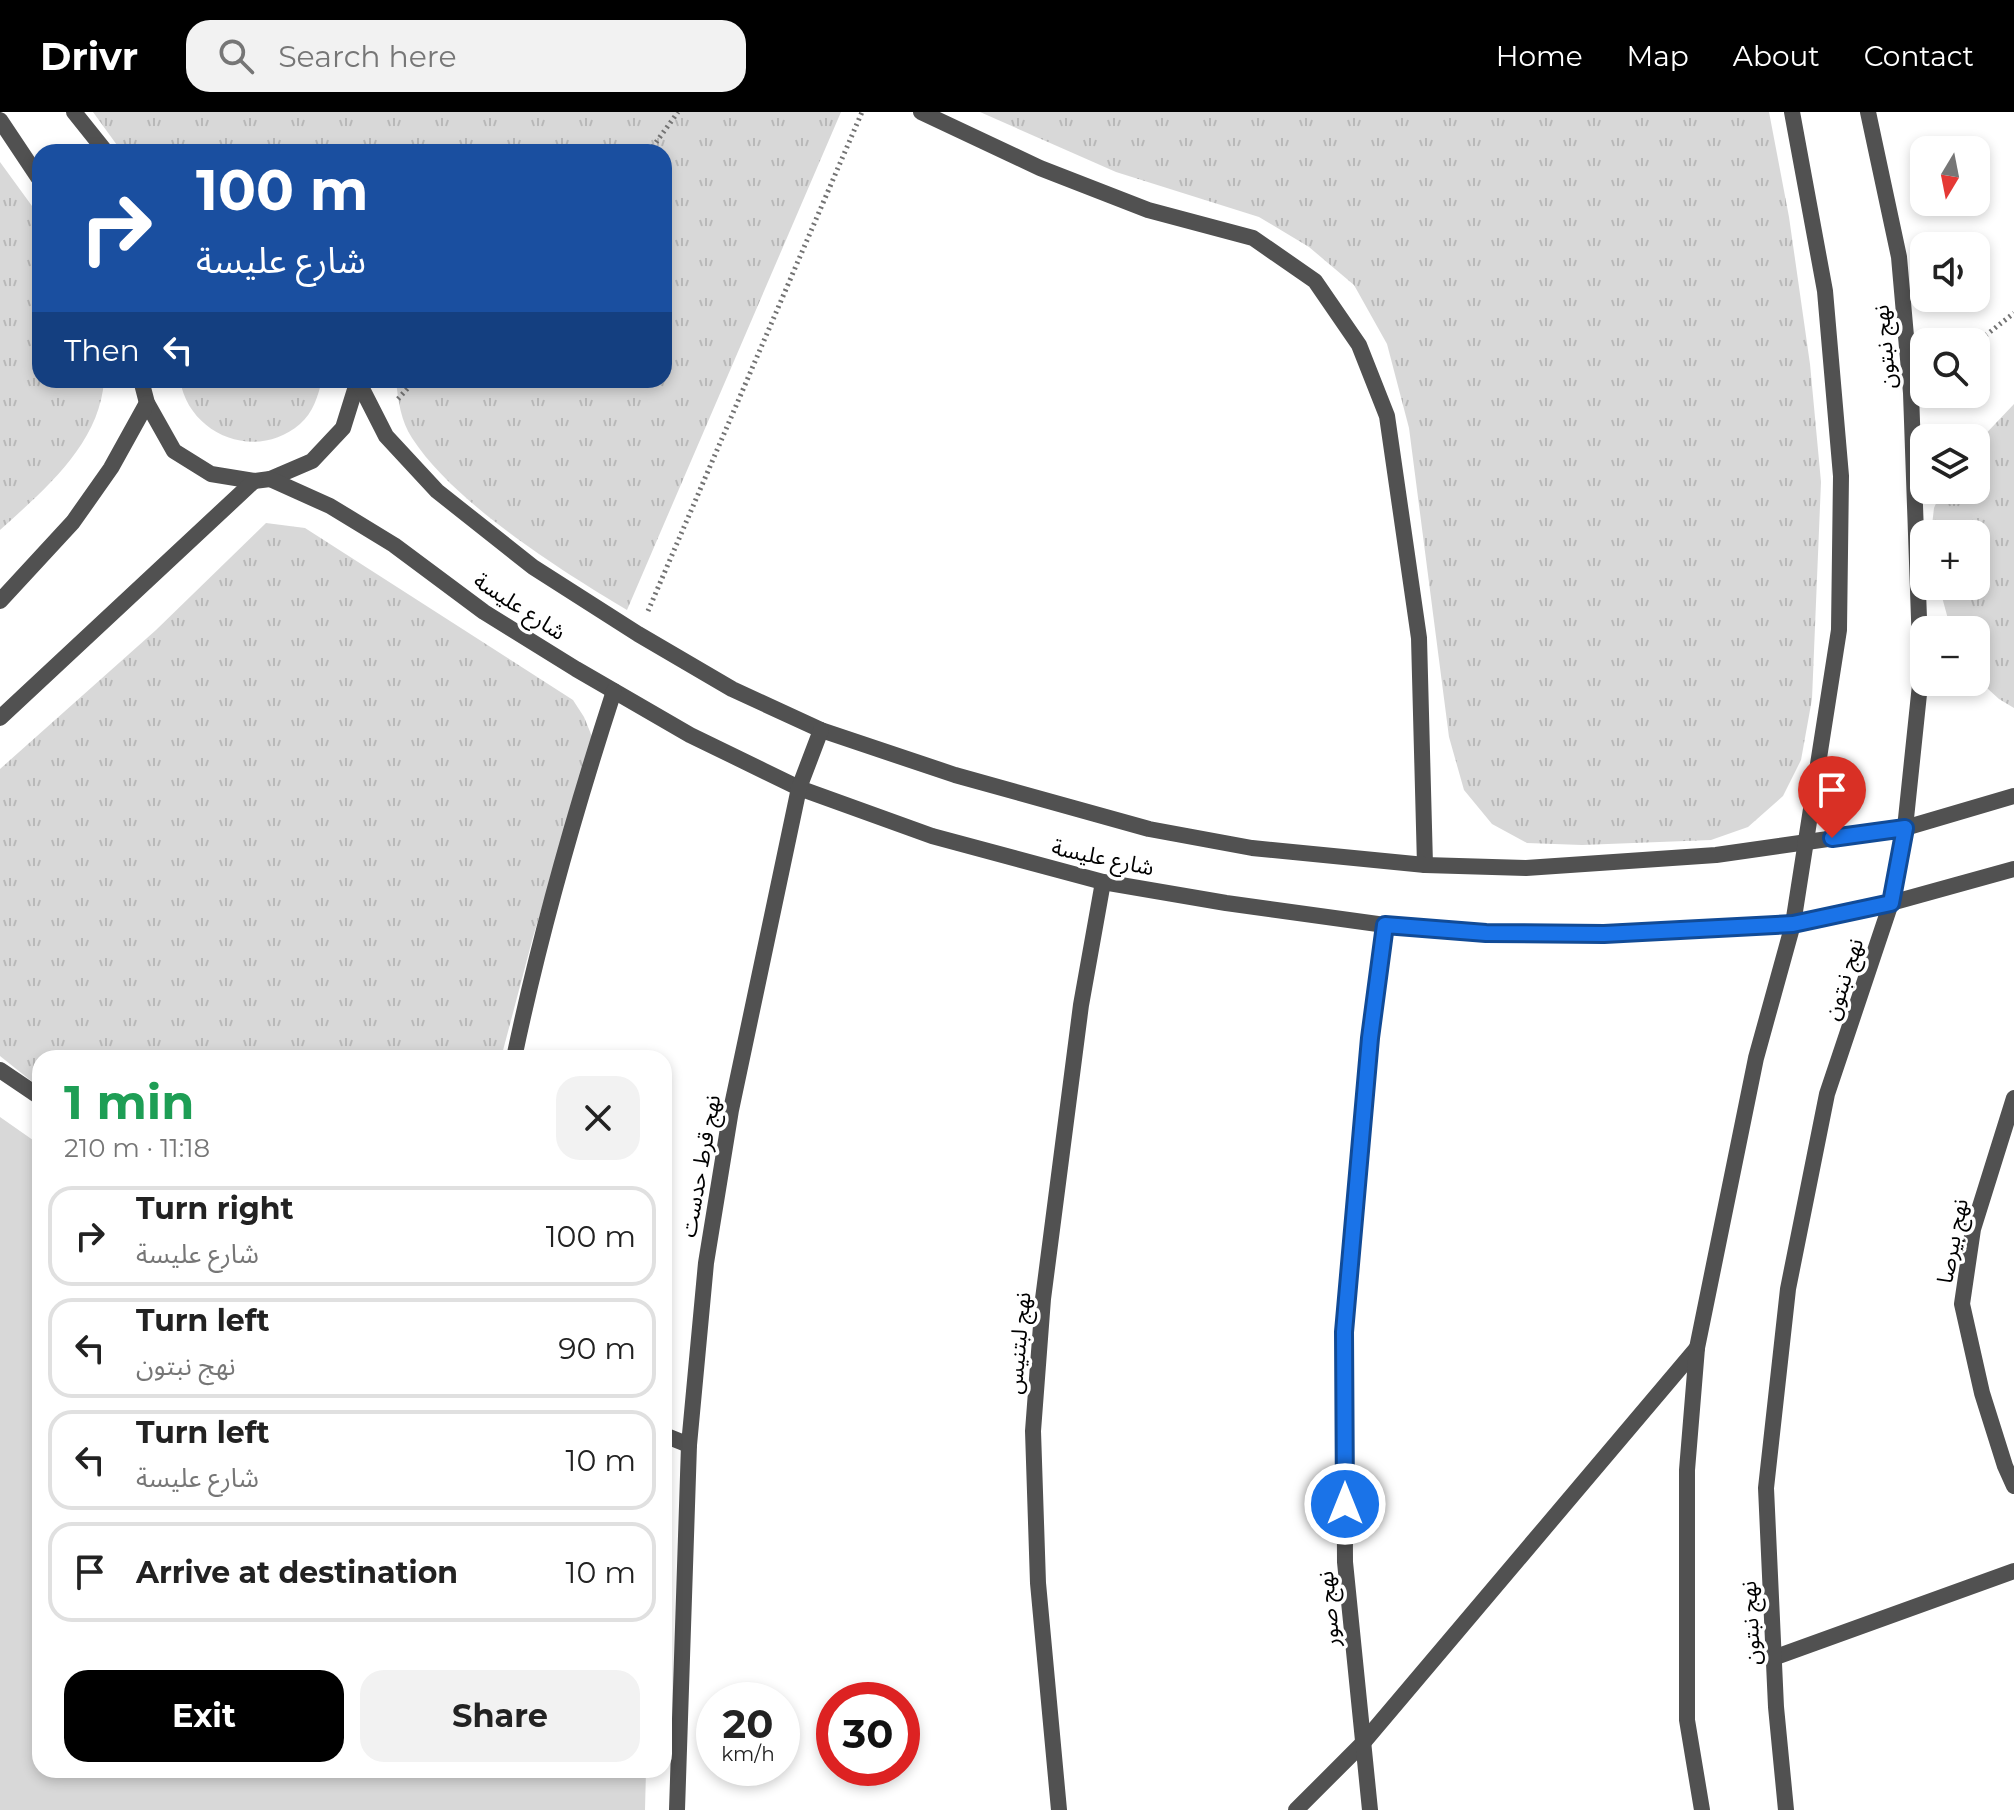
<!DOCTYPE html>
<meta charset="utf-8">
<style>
:root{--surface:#fff;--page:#f2f2f2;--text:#222;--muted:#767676;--line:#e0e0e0;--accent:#000}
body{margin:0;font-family:Montserrat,"Noto Sans Arabic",sans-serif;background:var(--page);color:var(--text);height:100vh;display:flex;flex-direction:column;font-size:30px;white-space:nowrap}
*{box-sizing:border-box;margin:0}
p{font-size:26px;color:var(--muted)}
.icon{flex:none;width:44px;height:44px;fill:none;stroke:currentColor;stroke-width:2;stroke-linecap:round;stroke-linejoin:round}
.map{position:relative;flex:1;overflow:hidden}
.panel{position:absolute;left:32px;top:938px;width:640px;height:728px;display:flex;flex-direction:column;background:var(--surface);border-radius:24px;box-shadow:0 4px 12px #0003}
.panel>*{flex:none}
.banner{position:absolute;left:32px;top:32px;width:640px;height:244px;border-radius:24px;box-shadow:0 4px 12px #0003;background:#1a4fa0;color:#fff;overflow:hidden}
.needle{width:52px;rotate:190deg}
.buttons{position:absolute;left:1910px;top:24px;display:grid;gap:16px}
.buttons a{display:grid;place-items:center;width:80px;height:80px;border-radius:16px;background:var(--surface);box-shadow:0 4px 12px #0003;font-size:40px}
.speed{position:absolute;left:696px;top:1570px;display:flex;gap:16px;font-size:40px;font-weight:700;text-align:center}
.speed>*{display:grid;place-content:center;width:104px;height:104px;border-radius:50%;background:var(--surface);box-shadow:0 4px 12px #0003;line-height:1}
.speed small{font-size:20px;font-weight:400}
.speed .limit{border:12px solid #d22;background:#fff;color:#111}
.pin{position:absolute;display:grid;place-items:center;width:68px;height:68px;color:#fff;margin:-82px -34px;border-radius:50% 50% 50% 0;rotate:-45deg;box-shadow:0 0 8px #0007}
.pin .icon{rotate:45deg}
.me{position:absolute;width:88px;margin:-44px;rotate:0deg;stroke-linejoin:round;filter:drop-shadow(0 0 6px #0008)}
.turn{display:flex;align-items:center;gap:28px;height:168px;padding:0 32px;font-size:36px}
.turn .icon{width:104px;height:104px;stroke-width:2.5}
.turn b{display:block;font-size:56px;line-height:68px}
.then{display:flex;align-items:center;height:76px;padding:0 32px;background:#0003;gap:16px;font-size:30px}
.round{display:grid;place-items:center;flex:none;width:84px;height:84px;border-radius:24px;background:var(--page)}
.overview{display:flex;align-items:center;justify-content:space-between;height:136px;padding:0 32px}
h1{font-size:48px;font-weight:700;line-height:60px;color:#1e9e55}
.primary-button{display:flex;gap:16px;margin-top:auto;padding:16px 32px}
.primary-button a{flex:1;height:92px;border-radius:24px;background:var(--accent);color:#fff;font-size:32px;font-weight:700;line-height:92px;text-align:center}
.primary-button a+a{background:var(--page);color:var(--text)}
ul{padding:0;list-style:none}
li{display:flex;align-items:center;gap:24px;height:100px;margin:0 16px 12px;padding:0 16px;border:4px solid var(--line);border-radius:24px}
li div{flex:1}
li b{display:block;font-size:30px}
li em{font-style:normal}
header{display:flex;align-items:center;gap:48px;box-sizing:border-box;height:112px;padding:0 40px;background:var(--accent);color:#fff}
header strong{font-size:38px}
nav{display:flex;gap:44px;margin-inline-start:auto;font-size:28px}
.search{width:560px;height:72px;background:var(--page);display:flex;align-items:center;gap:20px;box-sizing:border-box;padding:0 28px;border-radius:24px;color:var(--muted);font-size:30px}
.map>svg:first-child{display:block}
</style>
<header>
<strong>Drivr</strong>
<div class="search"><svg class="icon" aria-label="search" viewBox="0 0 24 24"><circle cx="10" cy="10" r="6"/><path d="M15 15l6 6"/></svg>Search here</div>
<nav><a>Home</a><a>Map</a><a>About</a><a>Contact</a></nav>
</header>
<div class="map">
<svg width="2014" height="1698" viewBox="0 0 2014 1698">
<defs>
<pattern id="grass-tufts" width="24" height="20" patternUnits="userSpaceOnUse" patternTransform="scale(2)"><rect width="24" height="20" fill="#d8d8d8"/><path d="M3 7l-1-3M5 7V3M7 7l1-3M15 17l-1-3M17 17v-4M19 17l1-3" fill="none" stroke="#b8b8b8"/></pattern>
</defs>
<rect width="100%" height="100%" fill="#fff"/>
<!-- grass -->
<g fill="url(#grass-tufts)">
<path d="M93 0H841L627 498C560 458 454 391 412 326 401 309 398 289 396 268H664V40H122Z"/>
<path d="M980 0H1769L1789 105 1810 252 1821 370 1812 587 1801 648 1783 684 1748 715 1711 728 1582 733 1527 731 1492 712 1464 678 1449 625 1409 316 1387 232 1354 173 1309 135 1259 105 1116 60Z"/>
<path d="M0 50 40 105V268H104C100 332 44 378 0 418Z"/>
<path d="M180 268H322C318 284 313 301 300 312 256 350 189 323 180 268Z"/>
<path d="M2014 292V596L1999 587 1976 566V518H1951L1939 474H1976V422H1931L1934 396 1942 378H1976V332Z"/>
<path d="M266 411 305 416 573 588 584 605 593 627 533 825 501 946H40V976L0 944V657L156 518Z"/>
</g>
<!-- green -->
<path fill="#d8d8d8" d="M0 1005 40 1033V1658H646L645 1698H0Z"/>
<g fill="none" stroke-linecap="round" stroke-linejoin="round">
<!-- path -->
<g stroke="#737373" stroke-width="5" stroke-dasharray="2 4" stroke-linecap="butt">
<path d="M649 40 678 0"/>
<path d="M1976 231 2014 201"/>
<path d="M398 287 415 268"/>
<path d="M648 499 862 0"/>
</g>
<!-- minor -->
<g stroke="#515151" stroke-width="16">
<path d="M74 0 106 40"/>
<path d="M921 0 1040 56 1148 98 1253 126 1315 169 1359 233 1387 304 1419 526 1425 753"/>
<path d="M0 8 40 68"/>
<path d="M141 268 147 291 174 339 211 362 254 369 270 367 312 349 343 316 358 268"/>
<path d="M358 269 386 324 437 379 533 455 638 522 732 577 821 618 955 663 1149 717 1252 736 1425 753 1526 756 1716 743 1905 716 2014 684"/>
<path d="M270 367 330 394 394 433 484 500 576 557 690 623 799 676 932 724 1103 770 1226 791 1385 813 1486 821 1604 822 1793 812 1891 791 2014 757"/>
<path d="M0 489 73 410 111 356 147 291"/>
<path d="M0 606 254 369"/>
<path d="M514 946C540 822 575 699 614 579"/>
<path d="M0 958 40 985"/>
<path d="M2014 986 1973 1117 1962 1192 1982 1281 2005 1354 2014 1374"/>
<path d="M664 1323 689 1333"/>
<path d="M1773 1546 2014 1459"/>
<path d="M677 1698 689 1333 706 1151 731 998 799 676 821 618"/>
<path d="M1059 1698 1038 1471 1033 1319 1043 1187 1081 893 1103 770"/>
<path d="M1296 1698 1362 1632 1697 1236"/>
<path d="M1370 1698 1345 1450 1344 1220 1370 926 1385 813"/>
</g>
<!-- tertiary -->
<g stroke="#515151" stroke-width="16">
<path d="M1702 1698 1687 1608V1358L1697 1236 1756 946 1793 812 1839 518 1841 364 1825 179 1792 0"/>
<path d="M1786 1698 1776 1595 1766 1376 1788 1177 1827 982 1891 791 1905 716 1921 563 1911 281 1899 145 1868 0"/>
</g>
</g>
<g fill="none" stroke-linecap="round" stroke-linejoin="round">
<defs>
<path id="route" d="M1345 1392 1344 1220 1370 926 1385 813 1486 821 1604 822 1793 812 1891 791 1905 716 1832 726"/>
</defs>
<!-- route casing -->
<use href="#route" stroke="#114b97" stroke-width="20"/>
<!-- route -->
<use href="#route" stroke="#1a73e8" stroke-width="14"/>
</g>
<g text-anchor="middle" stroke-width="7" stroke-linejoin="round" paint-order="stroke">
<!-- street labels -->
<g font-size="22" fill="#000" stroke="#fff">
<text transform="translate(1884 235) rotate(-95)" y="8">نهج نبتون</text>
<text transform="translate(520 494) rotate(33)" y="8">شارع عليسة</text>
<text transform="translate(1103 745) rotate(12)" y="8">شارع عليسة</text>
<text transform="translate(1843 867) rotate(-72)" y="8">نهج نبتون</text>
<text transform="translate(700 1054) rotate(-80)" y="8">نهج قرط حدست</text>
<text transform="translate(1952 1129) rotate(-79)" y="8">نهج بيرصا</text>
<text transform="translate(1018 1231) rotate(-85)" y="8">نهج لبتنيس</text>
<text transform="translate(1328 1497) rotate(-95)" y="8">نهج صور</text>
<text transform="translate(1750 1511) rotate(-93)" y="8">نهج نبتون</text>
</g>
</g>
</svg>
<div class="buttons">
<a><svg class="needle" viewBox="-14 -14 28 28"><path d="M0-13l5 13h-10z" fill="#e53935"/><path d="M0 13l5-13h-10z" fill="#767676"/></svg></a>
<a><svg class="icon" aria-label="sound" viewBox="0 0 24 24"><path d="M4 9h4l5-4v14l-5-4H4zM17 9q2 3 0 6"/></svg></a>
<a><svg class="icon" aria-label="search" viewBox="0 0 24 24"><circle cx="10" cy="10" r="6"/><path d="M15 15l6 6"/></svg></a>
<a><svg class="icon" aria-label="layers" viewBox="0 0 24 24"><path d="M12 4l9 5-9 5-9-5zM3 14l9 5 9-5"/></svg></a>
<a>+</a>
<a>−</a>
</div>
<div class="speed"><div>20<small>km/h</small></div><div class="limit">30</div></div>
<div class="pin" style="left:1832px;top:726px;background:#d93025"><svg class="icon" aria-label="arrive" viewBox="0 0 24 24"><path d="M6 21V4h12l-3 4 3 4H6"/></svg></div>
<svg class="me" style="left:1345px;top:1392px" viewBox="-20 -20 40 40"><circle r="17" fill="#1a73e8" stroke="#fff" stroke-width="3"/><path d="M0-11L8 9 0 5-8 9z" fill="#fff"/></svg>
<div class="banner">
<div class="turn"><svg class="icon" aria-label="right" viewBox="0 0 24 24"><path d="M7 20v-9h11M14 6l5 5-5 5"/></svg><div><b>100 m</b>شارع عليسة</div></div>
<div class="then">Then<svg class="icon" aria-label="left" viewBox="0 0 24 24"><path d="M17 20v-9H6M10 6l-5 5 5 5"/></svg></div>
</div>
<section class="panel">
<div class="overview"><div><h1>1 min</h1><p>210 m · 11:18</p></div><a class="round"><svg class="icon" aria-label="close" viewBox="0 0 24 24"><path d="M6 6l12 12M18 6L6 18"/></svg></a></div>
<ul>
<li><svg class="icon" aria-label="right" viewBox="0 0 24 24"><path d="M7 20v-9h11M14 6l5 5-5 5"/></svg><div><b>Turn right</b><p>شارع عليسة</p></div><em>100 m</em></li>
<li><svg class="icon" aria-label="left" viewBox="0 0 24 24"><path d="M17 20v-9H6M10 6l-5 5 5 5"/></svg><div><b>Turn left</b><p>نهج نبتون</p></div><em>90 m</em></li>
<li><svg class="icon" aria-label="left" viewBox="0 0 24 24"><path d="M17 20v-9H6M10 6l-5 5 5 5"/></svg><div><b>Turn left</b><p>شارع عليسة</p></div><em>10 m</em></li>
<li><svg class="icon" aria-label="arrive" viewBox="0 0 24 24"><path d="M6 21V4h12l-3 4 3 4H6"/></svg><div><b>Arrive at destination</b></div><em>10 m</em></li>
</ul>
<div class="primary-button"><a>Exit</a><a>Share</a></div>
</section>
</div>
